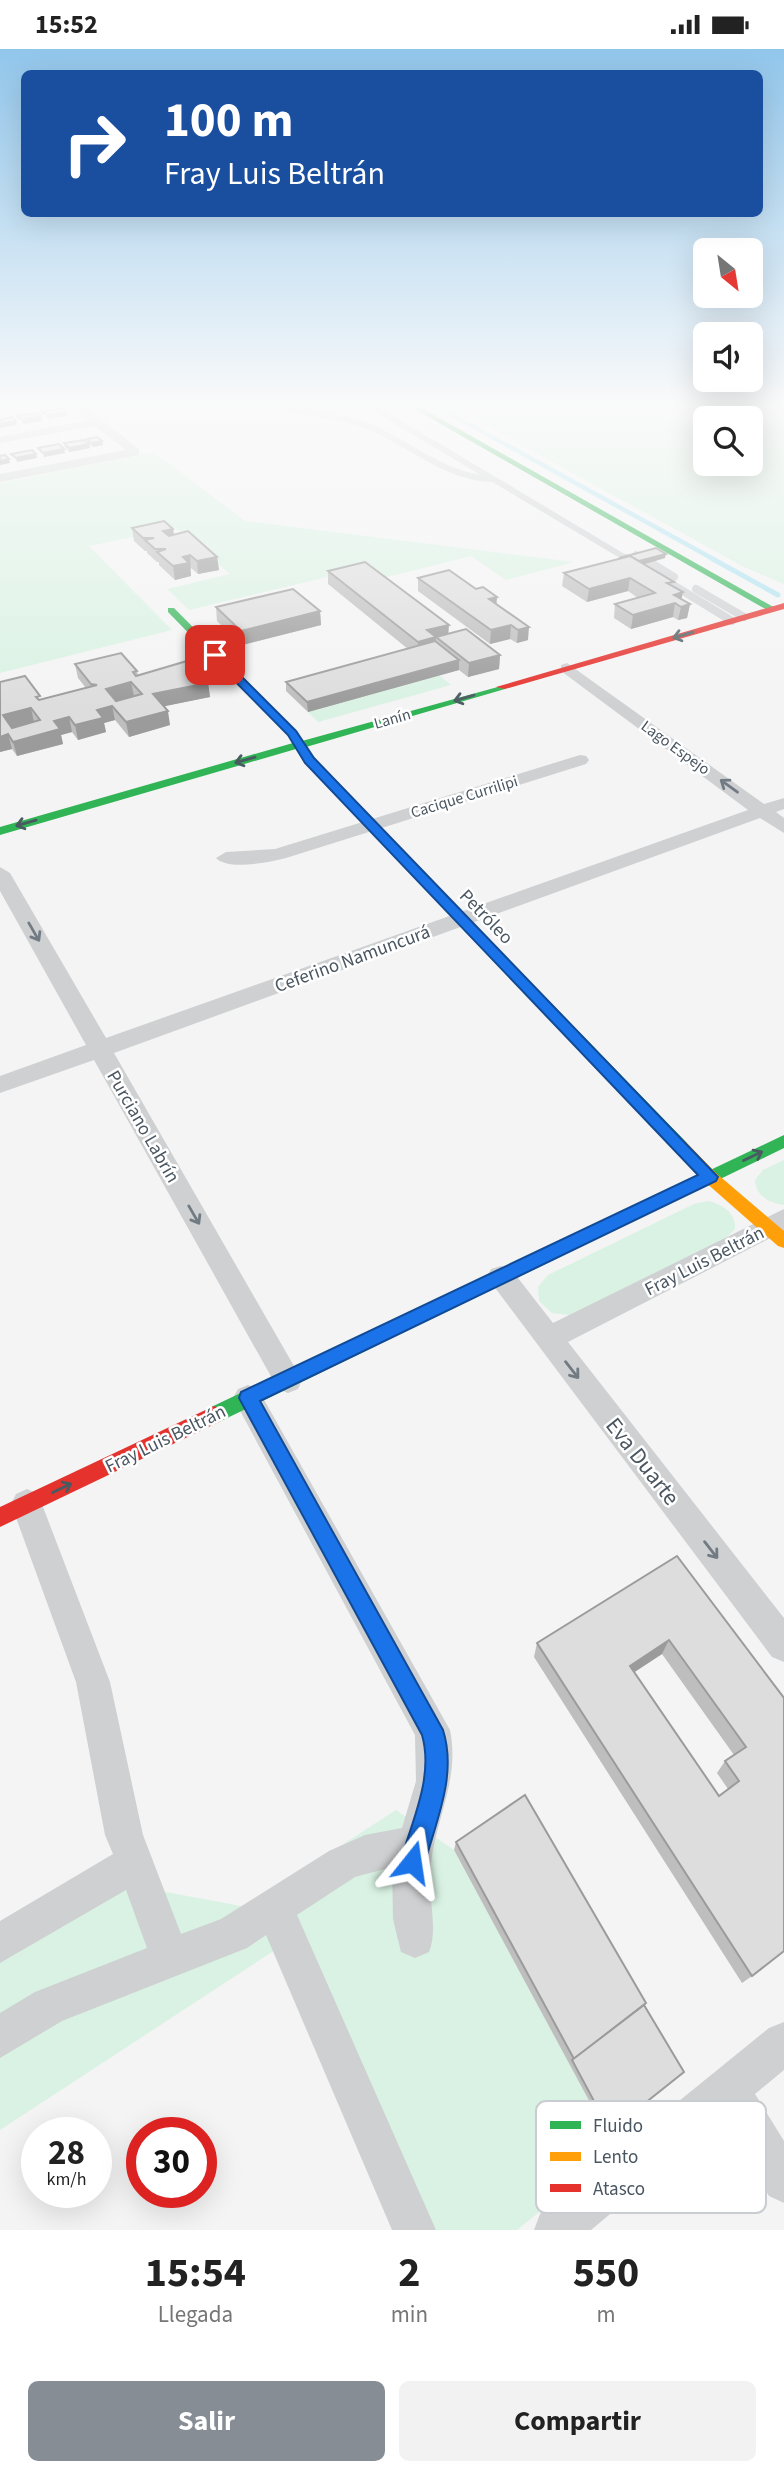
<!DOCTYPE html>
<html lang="es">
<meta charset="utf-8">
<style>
:root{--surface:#fff;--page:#f2f2f2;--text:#222;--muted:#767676;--accent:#868d94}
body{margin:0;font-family:"Source Sans 3",sans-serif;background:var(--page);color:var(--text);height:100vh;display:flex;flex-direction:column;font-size:26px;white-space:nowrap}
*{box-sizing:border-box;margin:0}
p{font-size:23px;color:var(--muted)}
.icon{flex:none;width:38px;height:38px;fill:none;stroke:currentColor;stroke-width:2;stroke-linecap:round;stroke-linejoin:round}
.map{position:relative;height:2181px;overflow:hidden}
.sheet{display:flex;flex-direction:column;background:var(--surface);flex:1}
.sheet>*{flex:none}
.hud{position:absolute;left:21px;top:21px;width:742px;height:147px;border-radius:10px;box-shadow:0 7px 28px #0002;background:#1a4fa0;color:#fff;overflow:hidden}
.needle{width:46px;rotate:150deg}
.controls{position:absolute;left:693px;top:189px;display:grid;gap:14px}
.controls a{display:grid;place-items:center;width:70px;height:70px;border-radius:10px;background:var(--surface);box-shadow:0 7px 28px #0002;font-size:35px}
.speed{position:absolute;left:21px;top:2068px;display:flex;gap:14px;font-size:35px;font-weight:700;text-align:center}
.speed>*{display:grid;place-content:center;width:91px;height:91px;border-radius:50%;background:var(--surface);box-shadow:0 7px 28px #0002;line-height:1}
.speed small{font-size:18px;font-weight:400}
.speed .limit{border:10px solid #d22;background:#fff;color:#111}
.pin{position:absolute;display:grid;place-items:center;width:60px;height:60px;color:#fff;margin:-30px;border-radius:14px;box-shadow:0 4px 10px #0006}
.me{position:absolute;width:77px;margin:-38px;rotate:15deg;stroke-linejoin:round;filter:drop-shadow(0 0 5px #0008)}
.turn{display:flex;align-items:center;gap:24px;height:147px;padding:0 28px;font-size:32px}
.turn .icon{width:91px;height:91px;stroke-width:2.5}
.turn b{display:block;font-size:49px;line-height:60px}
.eta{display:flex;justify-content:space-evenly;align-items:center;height:119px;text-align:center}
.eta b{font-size:42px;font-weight:700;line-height:49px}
.action{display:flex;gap:14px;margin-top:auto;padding:14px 28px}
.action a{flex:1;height:80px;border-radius:10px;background:var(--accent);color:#fff;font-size:28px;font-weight:700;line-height:80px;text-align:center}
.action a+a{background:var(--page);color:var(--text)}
.status{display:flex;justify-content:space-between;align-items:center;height:49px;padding:0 35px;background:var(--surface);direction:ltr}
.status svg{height:19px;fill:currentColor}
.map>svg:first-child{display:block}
</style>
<div class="status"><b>15:52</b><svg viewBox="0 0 49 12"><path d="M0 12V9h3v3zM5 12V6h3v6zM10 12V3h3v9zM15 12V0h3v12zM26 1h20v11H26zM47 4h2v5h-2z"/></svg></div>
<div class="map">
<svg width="784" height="2181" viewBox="0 0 784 2181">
<rect width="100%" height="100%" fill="#f4f4f4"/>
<!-- green -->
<g fill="#d9f2e3" fill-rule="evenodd">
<path d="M443 353H784V535L744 518ZM705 369H751V415H705Z"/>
<path d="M154 403 245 472 574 513 506 531 471 507 383 529 369 518 189 561 167 540 230 525 176 479 89 497 172 581 0 624V434Z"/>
<path d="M439 626 451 636 318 673 308 663Z"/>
<path d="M784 1111V1156C769 1154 756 1147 755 1131L763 1121Z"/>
<path d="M708 1152C722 1155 736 1164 735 1180L726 1189 570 1266 552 1264 539 1252 538 1238 548 1226 694 1155Z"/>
<path d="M396 1761 454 1801 616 2101 517 2181H395L275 1901 0 2081V1882L91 1829 246 1858Z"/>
</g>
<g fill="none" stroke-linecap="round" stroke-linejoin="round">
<!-- stream-far1 -->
<path stroke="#aee2f0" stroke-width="4.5" d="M429 353 715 511"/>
<!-- stream -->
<path stroke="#aee2f0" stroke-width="5" d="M711 509 778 546"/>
<!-- lane-far1 -->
<g stroke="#ced0d2" stroke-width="6">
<path d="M158 353C175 362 187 357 205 355 251 350 300 361 344 370 399 381 435 428 492 430"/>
<path d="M364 353 629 511"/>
<path d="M636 505 646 511"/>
</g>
<!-- lane -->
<g stroke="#ced0d2" stroke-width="8">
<path d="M626 509 638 516"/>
<path d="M643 509 674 528"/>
<path d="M660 528 732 572"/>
<path d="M696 540 744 568"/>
</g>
<!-- street -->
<g fill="#ced0d2" fill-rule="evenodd">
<path d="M0 353H17L0 358Z"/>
<path d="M67 353H79L139 400V406L0 433V425L126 401 95 377 0 394V388L88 371Z"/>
<path d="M567 614 764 755 784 749V760L776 763 784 769V784L760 769 114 1004 302 1331 298 1340 288 1344 278 1340 94 1011 0 1044V1027L86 996 0 842V818L10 824 106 989 748 761 561 622V616Z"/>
<path d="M580 706 586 707 589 711 586 715 286 809C270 813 228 822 216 809L226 803 275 800Z"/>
<path d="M784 1160V1182L568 1293 784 1569V1613L772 1608 487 1228 491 1220 501 1217 511 1220 553 1274Z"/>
<path d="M248 1336 258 1340 450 1681C461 1734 431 1777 430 1829 429 1854 438 1880 429 1903L415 1909 401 1903 393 1870 392 1818 355 1828 297 1866 436 2181H392L266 1886 247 1899 62 1972 0 2009V1964L35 1943 147 1899 126 1841 0 1914V1872L113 1805 105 1786 76 1633 11 1455 16 1445 27 1440 38 1445 110 1633 143 1786 181 1885 221 1870 329 1802 365 1786 402 1779 416 1732 415 1686 238 1358 233 1349 238 1340Z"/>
<path d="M784 1973V2021L755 2045 784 2092V2154L769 2147 723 2071 591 2181H534L540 2165 769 1979Z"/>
</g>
<!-- fast -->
<g fill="#30b455" fill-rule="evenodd">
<path d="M402 353H411L777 560 769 562Z"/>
<path d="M168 559H174L294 680 302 692 505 636V640L306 698 313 709 686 1093 688 1097 686 1101H674L305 713 296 700 0 786V778L293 694 286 684 168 563Z"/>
<path d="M784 1086V1099L221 1372 214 1375 207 1372 204 1366 207 1360Z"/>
</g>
<!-- slow -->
<path fill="#ff9f0a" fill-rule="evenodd" d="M680 1091 686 1093 716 1124 784 1182V1199L778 1197 704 1132 674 1101 672 1097Z"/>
<!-- jam -->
<g fill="#e5322d" fill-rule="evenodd">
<path d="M784 554V560L505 640 496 638Z"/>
<path d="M214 1357 221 1360 224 1366 221 1372 0 1478V1458Z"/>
</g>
</g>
<!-- wall -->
<g fill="#bebebf" fill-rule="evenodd">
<path d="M87 390 102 392 103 396 93 398 89 395 90 399 69 403 65 399 64 394 88 393Z"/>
<path d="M132 479 173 480 174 486 217 508 219 521 198 525 191 519 190 520 191 527 175 531 159 516V513H157L147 504V502H145L134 492Z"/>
<path d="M665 509 644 515 673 538 682 550 690 555 687 569 678 571 673 568 631 580 614 569 615 555 638 549 628 542 587 553 562 537 564 524Z"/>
<path d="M328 522 449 585 500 606 499 620 468 628 459 621 308 663 286 642V633L408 600 328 535Z"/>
<path d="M418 529 496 555 528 591 517 594 510 590 490 595 418 542Z"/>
<path d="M216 558 320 562 321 576 242 596 217 572Z"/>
<path d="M75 615 137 622 138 626 208 634 210 648 164 657 170 676 129 688 115 671 104 674 106 683 78 691 72 683 61 686 63 695 17 707 12 700 0 703V633L41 651 86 639 78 629Z"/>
<path d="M677 1507 784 1649 752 1927 742 1934 534 1608 537 1594ZM662 1605 734 1706 725 1712 717 1724 728 1740 719 1747 634 1623Z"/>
<path d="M456 1793 644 1956 610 2082 606 2083 454 1801Z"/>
</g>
<!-- shaded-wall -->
<g fill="#9b9b9b">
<path d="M66 363 67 367 47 370V366Z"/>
<path d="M41 367 42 372 23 375 22 371Z"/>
<path d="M16 372 17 376 0 379V375Z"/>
<path d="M102 392 103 396 93 398 92 394Z"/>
<path d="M89 395 90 399 69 403V399Z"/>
<path d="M64 400 65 404 44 408 43 404Z"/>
<path d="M36 405 37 409 17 413 16 409Z"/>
<path d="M9 410 10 414 0 416V412Z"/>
<path d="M173 480 175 493 163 482Z"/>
<path d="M666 505 665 509 628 520 629 515Z"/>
<path d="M190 506 191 527 175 531 173 517 183 508Z"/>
<path d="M217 508 219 521 198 525 197 512Z"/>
<path d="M630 529 628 542 587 553 589 540Z"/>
<path d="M683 543 680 557 675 554 673 568 631 580 633 566 674 546Z"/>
<path d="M497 548 496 561 489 550Z"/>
<path d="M690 555 687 569 678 571 681 558Z"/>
<path d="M320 562 321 576 242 596 241 582Z"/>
<path d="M449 576 448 589 436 588 435 602 417 607 418 593 427 581Z"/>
<path d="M511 576 510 590 490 595 491 581Z"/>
<path d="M529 578 528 591 517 594 518 581Z"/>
<path d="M500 606 499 620 468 628 469 614Z"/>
<path d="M459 611V621L308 663 307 653Z"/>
<path d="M131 633 134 647 108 654 106 640Z"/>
<path d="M208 634 210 648 156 659 153 645Z"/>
<path d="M112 657 115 671 104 674 106 683 78 691 75 676 97 661Z"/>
<path d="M31 659 34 673 7 680 3 666Z"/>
<path d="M168 662 170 676 129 688 126 673Z"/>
<path d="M69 668 72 683 61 686 63 695 17 707 13 693 54 672Z"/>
<path d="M8 685 12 700 0 703V688Z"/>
<path d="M669 1591 662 1605 624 1630 630 1617Z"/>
</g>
<!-- building -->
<g fill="#ddddde" stroke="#9b9b9b" stroke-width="2" fill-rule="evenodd">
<path d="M62 359 66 363 47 366 42 363Z"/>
<path d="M37 364 41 367 22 371 17 367Z"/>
<path d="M12 368 16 372 0 375V371Z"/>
<path d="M97 388 102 392 92 394 87 390Z"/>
<path d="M84 391 89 395 69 399 64 394Z"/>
<path d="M59 395 64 400 43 404 38 399Z"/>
<path d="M32 401 36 405 16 409 11 405Z"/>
<path d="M5 406 9 410 0 412V407Z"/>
<path d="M164 472 173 480 163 482 169 487 188 482 217 508 197 512 190 506 183 508 189 514 173 517 157 503 166 500H155L145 491 154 489H143L132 479Z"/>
<path d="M656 499 666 505 639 512 630 507 619 509Z"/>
<path d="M630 507 674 533 667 534 683 543 674 546 690 555 681 558 675 554 633 566 615 555 655 544 630 529 589 540 564 524Z"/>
<path d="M365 513 449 576 427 581 436 588 418 593 328 522Z"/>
<path d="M449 521 476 540 483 538 497 548 489 550 529 578 518 581 511 576 491 581 418 529Z"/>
<path d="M293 540 320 562 241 582 216 558Z"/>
<path d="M466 580 500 606 469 614 436 588Z"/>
<path d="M435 592 459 611 307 653 286 633Z"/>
<path d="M121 604 137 622 133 623 136 627 187 612 208 634 153 645 168 662 126 673 112 657 97 661 103 669 75 676 69 668 54 672 60 680 13 693 8 685 0 688V633L25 627 40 647 36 648 39 651 97 636 91 635 75 615ZM131 633 142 645 116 652 106 640ZM31 659 40 671 12 679 3 666Z"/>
<path d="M677 1507 784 1649V1902L752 1927 537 1594ZM669 1591 746 1698 725 1712 739 1732 719 1747 630 1617Z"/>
<path d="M525 1746 646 1954 574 2010 456 1793Z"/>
<path d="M644 1956 684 2023 610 2082 572 2011Z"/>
</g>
<!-- one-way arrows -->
<defs><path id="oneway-shaft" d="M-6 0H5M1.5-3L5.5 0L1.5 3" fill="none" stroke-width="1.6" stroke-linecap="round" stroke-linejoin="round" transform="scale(1.75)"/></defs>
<g stroke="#495b60">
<use href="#oneway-shaft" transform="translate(683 586) rotate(164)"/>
<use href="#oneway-shaft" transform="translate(464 649) rotate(164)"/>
<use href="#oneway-shaft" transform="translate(245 711) rotate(164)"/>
<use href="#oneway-shaft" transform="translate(26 774) rotate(164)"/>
<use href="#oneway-shaft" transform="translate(753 1107) rotate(-26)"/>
<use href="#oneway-shaft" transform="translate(62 1439) rotate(-26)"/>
</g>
<g stroke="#727b83">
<use href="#oneway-shaft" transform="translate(729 737) rotate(-144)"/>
<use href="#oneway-shaft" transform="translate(34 883) rotate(60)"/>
<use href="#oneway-shaft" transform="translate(194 1166) rotate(60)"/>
<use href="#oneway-shaft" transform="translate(572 1321) rotate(52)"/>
<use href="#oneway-shaft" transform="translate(711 1501) rotate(52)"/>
</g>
<!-- sky -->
<linearGradient id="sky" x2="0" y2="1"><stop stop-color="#91c6eb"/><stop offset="0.54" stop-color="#fafafa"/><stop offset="1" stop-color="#fafafa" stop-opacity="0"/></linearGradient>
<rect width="784" height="659" fill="url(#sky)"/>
<!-- route -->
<path fill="#1a73e8" stroke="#114b97" stroke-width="2" d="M211 604H218L296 682 314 709 718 1128 716 1132 260 1352 443 1681C457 1725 437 1770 425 1813L421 1822 412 1825 404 1822 400 1813C412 1773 434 1727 422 1686L239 1349 241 1343 698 1126 305 714 288 686 211 608Z"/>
<g text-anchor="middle" stroke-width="5" stroke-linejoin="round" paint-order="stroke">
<!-- far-street labels -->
<g font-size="16" fill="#4a5661" stroke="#fff">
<text transform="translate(392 669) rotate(-16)" y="6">Lanín</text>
<text transform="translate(676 698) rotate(36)" y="6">Lago Espejo</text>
<text transform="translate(464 747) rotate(-17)" y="6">Cacique Currilipi</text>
</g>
<!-- street labels -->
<g font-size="19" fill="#4a5661" stroke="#fff">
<text transform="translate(487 867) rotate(46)" y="7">Petróleo</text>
<text transform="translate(352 909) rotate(-20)" y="7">Ceferino Namuncurá</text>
<text transform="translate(144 1077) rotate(60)" y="7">Purciano Labrín</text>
<text transform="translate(704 1211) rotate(-27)" y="7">Fray Luis Beltrán</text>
<text transform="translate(165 1389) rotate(-26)" y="7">Fray Luis Beltrán</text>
</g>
<!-- near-street labels -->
<g font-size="23" fill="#4a5661" stroke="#fff">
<text transform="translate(643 1412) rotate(52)" y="8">Eva Duarte</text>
</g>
</g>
<!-- legend -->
<rect x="536" y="2052" width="230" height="112" rx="10" fill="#fff" stroke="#c9ccd0" stroke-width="2"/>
<rect x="550" y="2072" width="31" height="8" fill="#30b455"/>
<rect x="550" y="2103" width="31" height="9" fill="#ff9f0a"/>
<rect x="550" y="2135" width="31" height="8" fill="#e5322d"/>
<g font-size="19" fill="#4a5661">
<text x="593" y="2083">Fluido</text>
<text x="593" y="2114">Lento</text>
<text x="593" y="2146">Atasco</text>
</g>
</svg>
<div class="controls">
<a><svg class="needle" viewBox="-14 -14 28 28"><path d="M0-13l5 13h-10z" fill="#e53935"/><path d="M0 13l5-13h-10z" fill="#767676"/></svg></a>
<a><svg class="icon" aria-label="sound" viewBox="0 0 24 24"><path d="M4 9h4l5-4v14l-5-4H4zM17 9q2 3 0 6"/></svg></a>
<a><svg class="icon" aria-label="search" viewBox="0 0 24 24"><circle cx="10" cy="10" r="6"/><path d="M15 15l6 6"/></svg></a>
</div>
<div class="speed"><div>28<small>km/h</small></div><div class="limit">30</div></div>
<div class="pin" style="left:215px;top:606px;background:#d93025"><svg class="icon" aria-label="arrive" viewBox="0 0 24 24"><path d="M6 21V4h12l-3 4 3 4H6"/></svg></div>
<svg class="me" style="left:412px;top:1813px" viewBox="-20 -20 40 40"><path d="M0-17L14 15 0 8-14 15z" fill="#1a73e8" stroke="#fff" stroke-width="4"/></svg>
<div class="hud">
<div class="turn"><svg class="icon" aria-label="right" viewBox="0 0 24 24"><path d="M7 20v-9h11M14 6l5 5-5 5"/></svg><div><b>100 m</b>Fray Luis Beltrán</div></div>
</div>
</div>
<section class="sheet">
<div class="eta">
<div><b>15:54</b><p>Llegada</p></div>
<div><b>2</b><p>min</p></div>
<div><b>550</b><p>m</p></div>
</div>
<div class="action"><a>Salir</a><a>Compartir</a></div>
</section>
